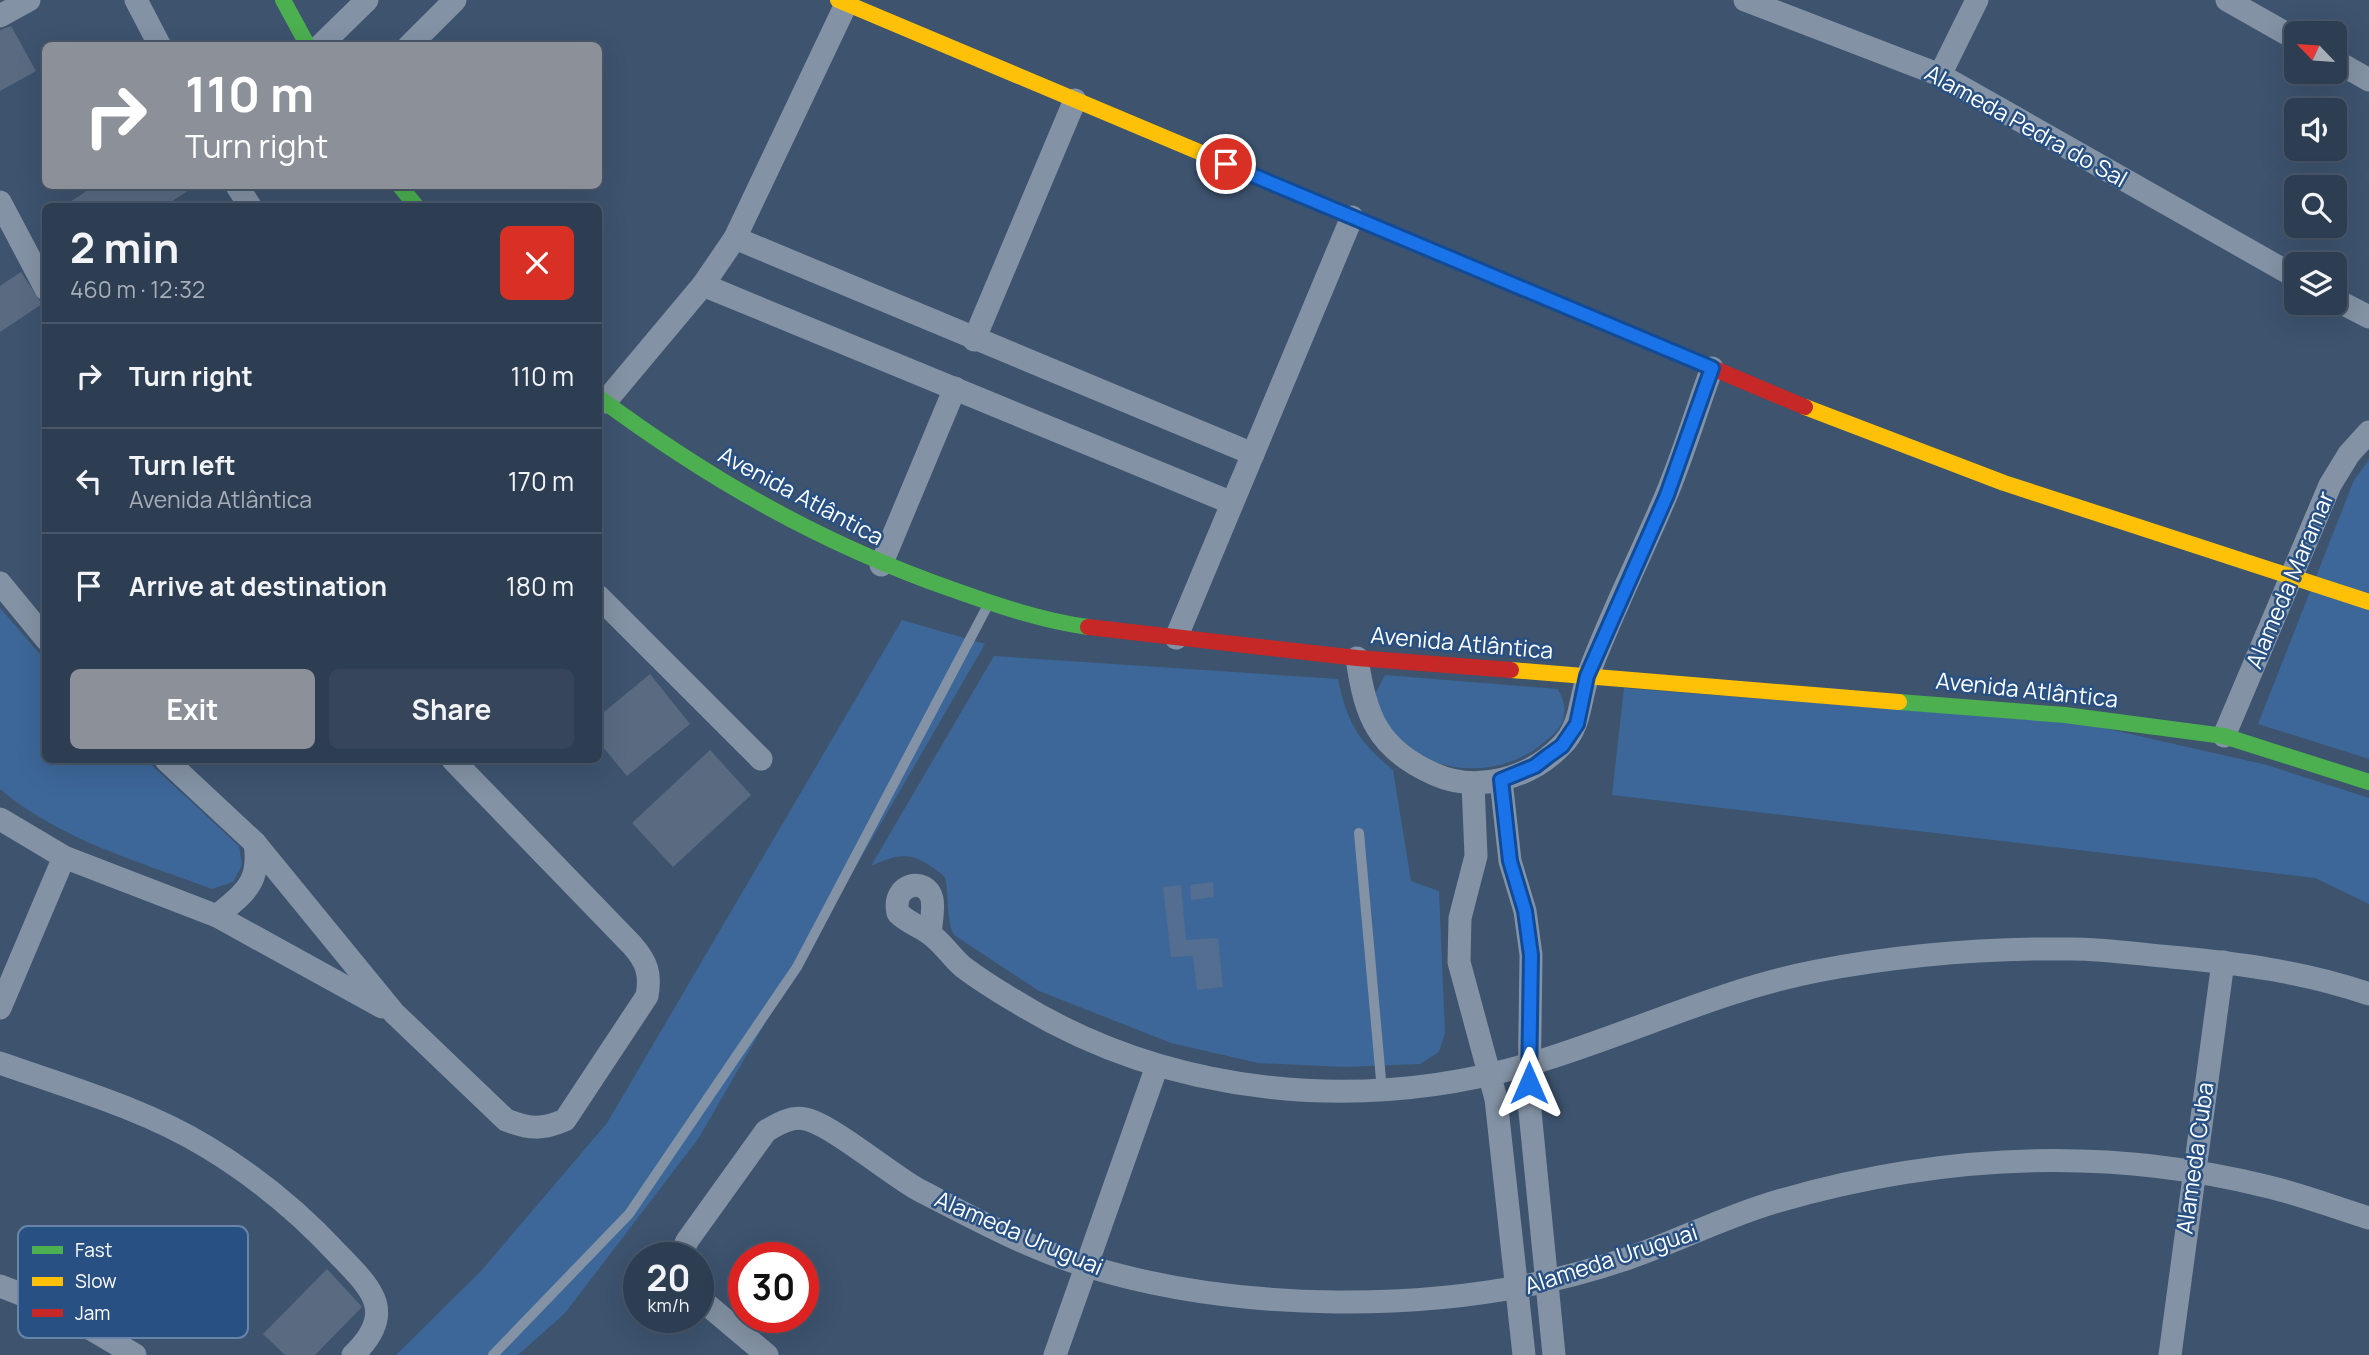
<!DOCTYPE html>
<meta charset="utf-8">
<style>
:root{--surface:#2e3e52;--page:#364559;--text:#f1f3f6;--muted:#a7aeb8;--line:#495769;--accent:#8c9099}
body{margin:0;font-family:Manrope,sans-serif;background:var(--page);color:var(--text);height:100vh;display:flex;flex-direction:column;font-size:26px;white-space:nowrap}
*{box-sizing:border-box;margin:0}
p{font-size:23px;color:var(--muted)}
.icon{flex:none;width:38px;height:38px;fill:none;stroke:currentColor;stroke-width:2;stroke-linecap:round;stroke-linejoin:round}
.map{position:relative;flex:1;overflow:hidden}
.panel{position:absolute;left:42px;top:203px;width:560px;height:560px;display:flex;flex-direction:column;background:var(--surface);border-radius:10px;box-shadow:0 7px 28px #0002,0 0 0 2px var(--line)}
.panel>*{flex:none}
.top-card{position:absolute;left:42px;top:42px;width:560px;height:147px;border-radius:10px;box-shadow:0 7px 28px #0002,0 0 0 2px var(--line);background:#8c9099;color:#fff;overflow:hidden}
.needle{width:46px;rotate:295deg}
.buttons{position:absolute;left:2284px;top:21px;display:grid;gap:14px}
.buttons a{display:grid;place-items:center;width:63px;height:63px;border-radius:10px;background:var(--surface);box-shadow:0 7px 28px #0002,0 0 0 2px var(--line);font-size:35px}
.speed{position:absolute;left:623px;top:1242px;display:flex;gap:14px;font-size:35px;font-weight:700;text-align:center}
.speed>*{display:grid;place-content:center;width:91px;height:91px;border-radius:50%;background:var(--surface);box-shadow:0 7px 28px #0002,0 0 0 2px var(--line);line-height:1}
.speed small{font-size:18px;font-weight:400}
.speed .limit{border:10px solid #d22;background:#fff;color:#111}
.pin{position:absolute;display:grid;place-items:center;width:60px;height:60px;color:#fff;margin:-30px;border:4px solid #fff;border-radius:50%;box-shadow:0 2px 7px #0007}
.me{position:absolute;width:77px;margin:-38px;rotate:0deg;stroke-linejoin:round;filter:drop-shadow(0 0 5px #0008)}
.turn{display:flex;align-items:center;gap:24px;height:147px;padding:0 28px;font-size:32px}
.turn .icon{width:91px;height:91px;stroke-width:2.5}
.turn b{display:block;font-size:49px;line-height:60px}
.round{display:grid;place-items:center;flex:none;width:74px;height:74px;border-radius:10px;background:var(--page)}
.summary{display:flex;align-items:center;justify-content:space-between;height:119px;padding:0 28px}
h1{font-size:42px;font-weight:700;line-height:52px}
.cta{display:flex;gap:14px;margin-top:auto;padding:14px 28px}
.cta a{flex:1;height:80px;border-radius:10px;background:var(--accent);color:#fff;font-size:28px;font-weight:700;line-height:80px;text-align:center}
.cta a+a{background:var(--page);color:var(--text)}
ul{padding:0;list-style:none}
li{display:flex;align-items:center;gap:21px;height:105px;padding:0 28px;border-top:2px solid var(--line)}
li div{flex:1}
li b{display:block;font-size:26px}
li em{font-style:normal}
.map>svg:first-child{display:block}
</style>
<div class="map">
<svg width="2369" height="1355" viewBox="0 0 2369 1355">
<rect width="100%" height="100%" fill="#3d536e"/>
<!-- green -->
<g fill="#3d6798">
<path d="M2369 460V759L2258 724 2354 480Z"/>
<path d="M0 608 45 660 46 760H146L239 846 242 865 233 882 212 889C140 862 60 840 0 789Z"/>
<path d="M902 620 985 644 698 1139 565 1313 518 1355H396L481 1271 607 1123Z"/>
<path d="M994 656 1338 679C1347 723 1359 742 1393 770L1411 881 1439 891 1445 1033 1439 1052 1420 1064 1344 1067 1258 1063 1171 1043 1039 991 954 935C946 920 949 894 945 877 916 854 906 850 871 866Z"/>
<path d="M1385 675 1558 689C1562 697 1566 705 1564 715 1563 728 1551 737 1542 744 1495 783 1416 775 1383 721 1379 714 1377 704 1374 696Z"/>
<path d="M1624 688 2086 724 2267 765 2369 798V904L2315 878 1612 795Z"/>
</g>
<!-- water -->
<g fill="#536e91">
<path d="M1213 882 1214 897 1191 900 1190 885Z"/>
<path d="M1181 885 1186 940 1218 938 1223 987 1197 990 1193 956 1171 957 1163 887Z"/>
</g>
<!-- building -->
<g fill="#5a6b81">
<path d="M11 26 36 71 0 91V30Z"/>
<path d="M94 186H195L165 206H64Z"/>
<path d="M21 272 42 304 0 332V286Z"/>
<path d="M650 674 690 724 627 776 598 741V717Z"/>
<path d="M710 750 751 795 673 867 632 823Z"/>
<path d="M327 1269 362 1307 315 1355H285L263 1334Z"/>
</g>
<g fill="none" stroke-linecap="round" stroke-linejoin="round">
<!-- lane -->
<g stroke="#8392a4" stroke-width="10">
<path d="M1359 833 1382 1091"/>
<path d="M493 1355 629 1214 797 967 988 605"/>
</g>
<!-- street -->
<g stroke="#8392a4" stroke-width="23">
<path d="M136 0 160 46"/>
<path d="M1745 0 1940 75 2296 277"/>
<path d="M2227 0 2296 39"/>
<path d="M0 16 29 0"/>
<path d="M320 46 367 0"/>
<path d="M409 46 455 0"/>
<path d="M2334 60 2369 80"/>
<path d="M1940 75 1977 0"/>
<path d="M237 186 250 206"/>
<path d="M0 202 46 289"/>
<path d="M735 238 1253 454"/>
<path d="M703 285 1232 503"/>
<path d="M2334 299 2369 317"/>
<path d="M974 340 1075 100"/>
<path d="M605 402 703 285 735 238 848 0"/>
<path d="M881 565 955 388"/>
<path d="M0 583 46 639"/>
<path d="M598 596 761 759"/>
<path d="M1176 638 1352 217"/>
<path d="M1357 658C1365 716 1378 749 1434 774 1476 793 1529 779 1561 746 1582 726 1579 699 1589 673 1611 614 1640 557 1665 498 1683 456 1696 411 1712 368"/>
<path d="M2224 736 2330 485 2349 454 2369 432"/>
<path d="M166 760 255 843 394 1013 506 1120C529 1129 542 1130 565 1120L647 996C651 974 647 962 632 945L453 760"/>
<path d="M1501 780 1510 861 1525 911 1531 955 1529 1101 1554 1355"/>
<path d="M1473 784 1476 856 1460 918 1459 962 1496 1099 1524 1355"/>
<path d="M0 819 64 857 217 916 382 1007"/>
<path d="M217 916C245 892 261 883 255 843"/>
<path d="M930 934C931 923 934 909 932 899 927 876 891 883 898 913 908 923 920 926 930 934 943 943 951 957 963 967 979 979 998 991 1015 1001 1168 1096 1359 1114 1530 1064 1626 1036 1718 990 1817 971 1901 955 1986 948 2071 949 2104 949 2138 954 2171 957 2237 963 2306 972 2369 994"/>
<path d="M0 1008 64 857"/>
<path d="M0 1063C68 1087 145 1109 207 1147 255 1176 300 1213 338 1254 371 1288 398 1312 353 1355"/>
<path d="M680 1258 687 1241 766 1131C778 1124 791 1116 805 1119 831 1124 890 1174 919 1190 973 1218 1030 1249 1087 1266 1167 1291 1253 1301 1336 1302 1435 1303 1532 1291 1626 1259 1676 1242 1724 1217 1775 1202 1936 1155 2101 1146 2265 1186 2300 1194 2334 1207 2369 1218"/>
<path d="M0 1286 54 1307 135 1355"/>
<path d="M698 1297 767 1355"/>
<path d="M1055 1355 1157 1066"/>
<path d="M2170 1355 2223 962"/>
</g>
<!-- fast -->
<g stroke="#4caf50" stroke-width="16">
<path d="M283 0 308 46"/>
<path d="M400 186 416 206"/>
<path d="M598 397C710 480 822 544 954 590 996 605 1043 621 1088 627"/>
<path d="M1899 702 2065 715 2224 736 2369 782"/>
</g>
<!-- slow -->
<g stroke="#ffc107" stroke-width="16">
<path d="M838 0 1363 221"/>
<path d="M1805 407 2004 483 2369 602"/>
<path d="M1511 670 1899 702"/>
</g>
<!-- jam -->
<g stroke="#c62828" stroke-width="16">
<path d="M1363 221 1805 407"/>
<path d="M1088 627 1357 658 1511 670"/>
</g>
</g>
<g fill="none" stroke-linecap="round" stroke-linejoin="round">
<defs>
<path id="route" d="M1226 164 1712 368 1667 495 1587 676 1577 724 1562 746 1548 756 1535 766 1501 780 1510 861 1525 911 1531 955 1529 1083"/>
</defs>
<!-- route casing -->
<use href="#route" stroke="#114b97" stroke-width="18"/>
<!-- route -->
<use href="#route" stroke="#1a73e8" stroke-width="12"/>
</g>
<g text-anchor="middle" stroke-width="5" stroke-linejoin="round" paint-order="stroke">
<!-- street labels -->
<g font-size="23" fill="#fff" stroke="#285083">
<text transform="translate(2026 126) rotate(29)" y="8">Alameda Pedra do Sal</text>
<text transform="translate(801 496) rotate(28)" y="8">Avenida Atlântica</text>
<text transform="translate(2290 580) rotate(-67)" y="8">Alameda Maramar</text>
<text transform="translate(1462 643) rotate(5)" y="8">Avenida Atlântica</text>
<text transform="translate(2027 690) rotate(6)" y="8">Avenida Atlântica</text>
<text transform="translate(2195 1158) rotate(-82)" y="8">Alameda Cuba</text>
<text transform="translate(1019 1233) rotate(23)" y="8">Alameda Uruguai</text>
<text transform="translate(1611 1259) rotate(-18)" y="8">Alameda Uruguai</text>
</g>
</g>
<!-- legend -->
<rect x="18" y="1226" width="230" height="112" rx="10" fill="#285083" stroke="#6884a8" stroke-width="2"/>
<rect x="32" y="1246" width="31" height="8" fill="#4caf50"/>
<rect x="32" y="1277" width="31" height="9" fill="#ffc107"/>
<rect x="32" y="1309" width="31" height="8" fill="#c62828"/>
<g font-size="19" fill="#fff">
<text x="75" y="1257">Fast</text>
<text x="75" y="1288">Slow</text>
<text x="75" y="1320">Jam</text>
</g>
</svg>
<div class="buttons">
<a><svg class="needle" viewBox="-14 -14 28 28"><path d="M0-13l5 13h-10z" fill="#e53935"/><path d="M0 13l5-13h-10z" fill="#a7aeb8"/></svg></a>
<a><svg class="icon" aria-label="sound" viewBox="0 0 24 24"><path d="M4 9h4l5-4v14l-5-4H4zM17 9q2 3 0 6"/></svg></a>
<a><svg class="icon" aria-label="search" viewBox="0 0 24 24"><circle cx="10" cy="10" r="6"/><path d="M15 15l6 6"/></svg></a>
<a><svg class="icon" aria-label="layers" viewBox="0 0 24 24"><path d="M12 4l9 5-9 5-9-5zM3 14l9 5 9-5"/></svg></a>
</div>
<div class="speed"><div>20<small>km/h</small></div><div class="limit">30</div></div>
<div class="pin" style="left:1226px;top:164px;background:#d93025"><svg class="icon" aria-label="arrive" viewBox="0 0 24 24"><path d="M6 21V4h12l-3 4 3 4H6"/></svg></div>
<svg class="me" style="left:1529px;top:1083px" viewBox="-20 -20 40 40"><path d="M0-17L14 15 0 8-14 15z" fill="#1a73e8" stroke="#fff" stroke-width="4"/></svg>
<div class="top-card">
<div class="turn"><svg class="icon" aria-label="right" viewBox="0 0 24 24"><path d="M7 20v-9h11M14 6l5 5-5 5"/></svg><div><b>110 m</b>Turn right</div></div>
</div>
<section class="panel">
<div class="summary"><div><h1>2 min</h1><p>460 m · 12:32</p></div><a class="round" style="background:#d93025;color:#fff"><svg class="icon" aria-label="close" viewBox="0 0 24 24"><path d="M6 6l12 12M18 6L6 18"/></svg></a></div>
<ul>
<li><svg class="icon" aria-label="right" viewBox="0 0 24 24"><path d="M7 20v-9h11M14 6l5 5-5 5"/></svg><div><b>Turn right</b></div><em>110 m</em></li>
<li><svg class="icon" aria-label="left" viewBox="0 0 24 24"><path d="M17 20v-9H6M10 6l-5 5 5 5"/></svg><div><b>Turn left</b><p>Avenida Atlântica</p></div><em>170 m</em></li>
<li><svg class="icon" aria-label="arrive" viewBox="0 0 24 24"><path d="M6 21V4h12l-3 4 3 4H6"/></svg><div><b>Arrive at destination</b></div><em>180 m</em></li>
</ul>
<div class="cta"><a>Exit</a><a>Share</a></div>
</section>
</div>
